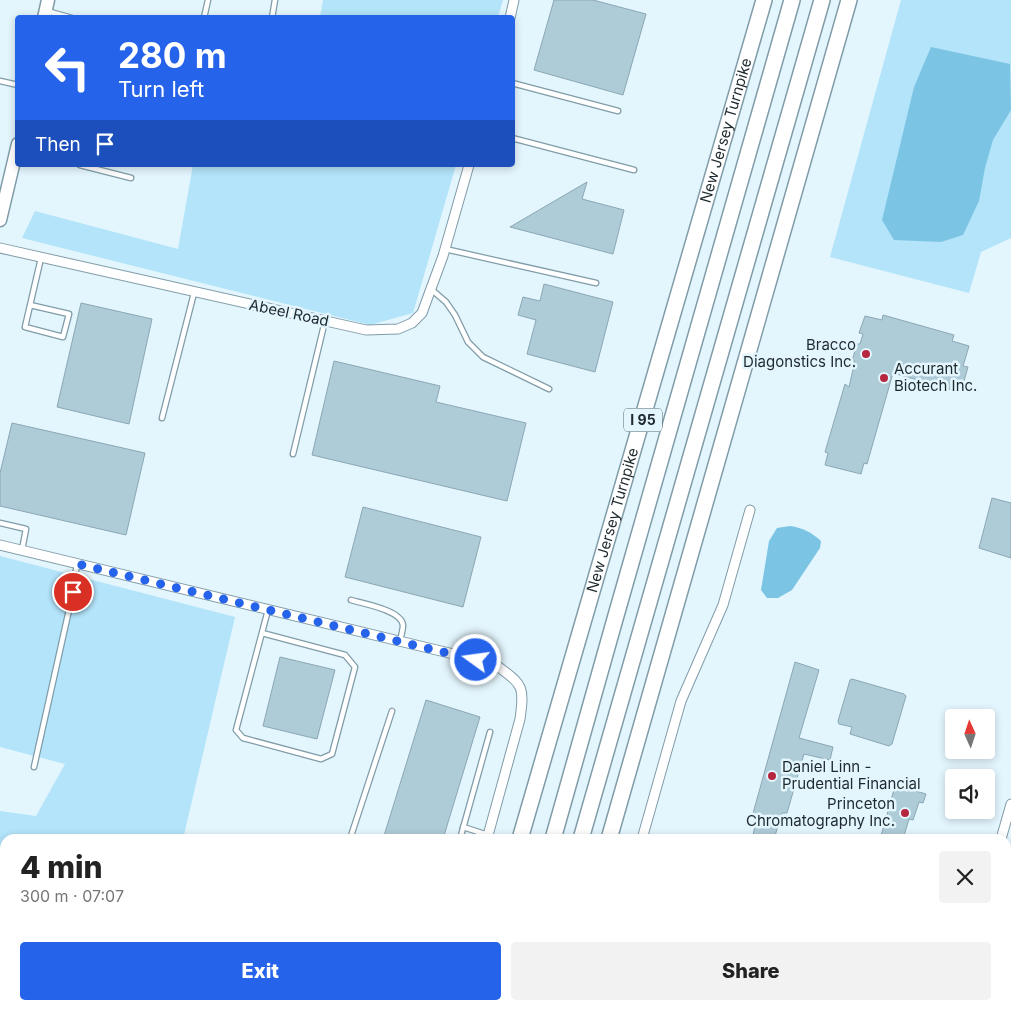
<!DOCTYPE html>
<meta charset="utf-8">
<style>
:root{--surface:#fff;--page:#f2f2f2;--text:#222;--muted:#767676;--accent:#2563eb}
body{margin:0;font-family:Inter,sans-serif;background:var(--page);color:var(--text);height:100vh;display:flex;flex-direction:column;font-size:19px;white-space:nowrap}
*{box-sizing:border-box;margin:0}
p{font-size:16px;color:var(--muted)}
.icon{flex:none;width:28px;height:28px;fill:none;stroke:currentColor;stroke-width:2;stroke-linecap:round;stroke-linejoin:round}
.map{position:relative;flex:1;overflow:hidden}
.sheet{position:absolute;left:0px;top:834px;width:1011px;height:176px;display:flex;flex-direction:column;background:var(--surface);border-radius:15px 15px 0 0;box-shadow:0 2px 8px #0003}
.sheet>*{flex:none}
.hud{position:absolute;left:15px;top:15px;width:500px;height:152px;border-radius:5px;box-shadow:0 2px 8px #0003;background:#2563eb;color:#fff;overflow:hidden}
.needle{width:32px;rotate:357deg}
.fabs{position:absolute;left:945px;top:709px;display:grid;gap:10px}
.fabs a{display:grid;place-items:center;width:50px;height:50px;border-radius:5px;background:var(--surface);box-shadow:0 2px 8px #0003;font-size:25px}
.pin{position:absolute;display:grid;place-items:center;width:42px;height:42px;color:#fff;margin:-21px;border:2px solid #fff;border-radius:50%;box-shadow:0 1px 5px #0007}
.me{position:absolute;width:55px;margin:-28px;rotate:284deg;stroke-linejoin:round;filter:drop-shadow(0 0 4px #0008)}
.turn{display:flex;align-items:center;gap:18px;height:105px;padding:0 20px;font-size:22px}
.turn .icon{width:65px;height:65px;stroke-width:2.5}
.turn b{display:block;font-size:35px;line-height:42px}
.then{display:flex;align-items:center;height:48px;padding:0 20px;background:#0003;gap:10px;font-size:19px}
.round{display:grid;place-items:center;flex:none;width:52px;height:52px;border-radius:5px;background:var(--page)}
.head{display:flex;align-items:center;justify-content:space-between;height:85px;padding:0 20px}
h1{font-size:30px;font-weight:800;line-height:38px}
.action{display:flex;gap:10px;margin-top:auto;padding:10px 20px}
.action a{flex:1;height:58px;border-radius:5px;background:var(--accent);color:#fff;font-size:20px;font-weight:800;line-height:58px;text-align:center}
.action a+a{background:var(--page);color:var(--text)}
.map>svg:first-child{display:block}
</style>
<div class="map">
<svg width="1011" height="1009" viewBox="0 0 1011 1009">
<rect width="100%" height="100%" fill="#e3f5fd"/>
<!-- green -->
<g fill="#b3e4fa">
<path d="M323 0H503L498 17H320Z"/>
<path d="M901 0H1011V238L981 252 969 293 830 257Z"/>
<path d="M193 165H456L413 313 370 325 22 238 35 211 178 249Z"/>
<path d="M0 556 235 617 183 839H5V1005H144L143 1009H0V811L36 816 65 764 0 747Z"/>
</g>
<!-- water -->
<g fill="#7cc4e3">
<path d="M931 47 1010 64 1011 110 993 140 985 168 979 201 963 235 941 242 894 240 882 220 914 87Z"/>
<path d="M790 526C803 528 811 532 821 541L820 548 792 590 778 598H767L761 590 769 541 777 528Z"/>
</g>
<!-- building -->
<g fill="#aecbd8" stroke="#8ba7b4">
<path d="M554 0H593L646 14 623 95 534 70Z"/>
<path d="M587 182 582 199 624 210 613 254 510 227Z"/>
<path d="M544 284 613 302 595 372 527 354 536 320 518 315 523 297 540 301Z"/>
<path d="M81 303 152 319 129 424 57 407Z"/>
<path d="M883 315 954 335 952 341 969 346 963 366 968 367 962 388 957 386 956 391 893 373 867 464 864 463 861 474 825 465 828 453 825 452 845 384 849 387 855 361H852L857 344H860L863 334 859 333 865 316 882 320Z"/>
<path d="M334 361 440 386 436 402 526 423 507 501 312 455Z"/>
<path d="M12 423 145 453 126 535 0 506V473Z"/>
<path d="M992 498 1011 503V558L979 548Z"/>
<path d="M363 507 481 537 463 607 345 577Z"/>
<path d="M280 657 335 670 317 739 263 726Z"/>
<path d="M795 662 819 670 799 738 833 747 830 760 804 754 787 813H782L774 839H752L757 818 752 817Z"/>
<path d="M852 679 904 694 906 696 892 744 889 746 850 734 852 727 839 724 838 721 850 680Z"/>
<path d="M426 700 480 717 443 839H383Z"/>
<path d="M897 779 915 784 913 790 926 794 923 803 919 802 913 820 909 819 903 839H880Z"/>
<path d="M1011 884V908L1006 907V901Z"/>
<path d="M226 1005H354L353 1009H225Z"/>
</g>
<g fill="none" stroke-linecap="round" stroke-linejoin="round">
<defs>
<g id="service">
<path d="M47 11 72 18"/>
<path d="M204 18 208 0"/>
<path d="M272 18 275 0"/>
<path d="M0 81 18 85"/>
<path d="M512 83 618 111"/>
<path d="M512 138 634 170"/>
<path d="M80 165 131 178"/>
<path d="M445 249 596 283"/>
<path d="M432 290 446 302 455 315 468 342 483 357 549 389"/>
<path d="M30 305 69 314 63 337 25 327 41 258"/>
<path d="M162 418 194 293"/>
<path d="M293 454 325 321"/>
<path d="M0 523 26 529 22 550"/>
<path d="M351 600C364 604 401 610 403 625 403 630 401 636 400 641"/>
<path d="M262 633 345 655 355 667 332 754 321 759 243 738 236 730 268 610"/>
<path d="M34 767 73 592 77 563"/>
<path d="M463 827 488 835"/>
<path d="M350 839 392 711"/>
<path d="M460 839 490 732"/>
<path d="M197 1009 198 1005"/>
<path d="M370 1009 371 1005"/>
</g>
<g id="minor">
<path d="M510 18 514 0"/>
<path d="M0 248 366 330 398 329 412 323 422 313 443 256 469 165"/>
<path d="M0 545 495 664C522 685 525 684 520 719L487 839"/>
<path d="M642 839 681 701 723 605 750 510"/>
<path d="M1001 839 1011 804"/>
<path d="M434 1009 436 1005"/>
<path d="M593 1009 594 1005"/>
<path d="M953 1009 954 1005"/>
</g>
<g id="secondary">
<path d="M44 18 48 0"/>
<path d="M0 220 18 144"/>
</g>
<g id="motorway">
<path id="s1" d="M520 839 764 0"/>
<path d="M553 839 615 619 792 0"/>
<path d="M581 839 822 0"/>
<path d="M609 839 849 0"/>
<path d="M469 1009 471 1005"/>
<path d="M505 1009 506 1005"/>
<path d="M533 1009 534 1005"/>
<path d="M562 1009 563 1005"/>
</g>
</defs>
<!-- service casing -->
<use href="#service" stroke="#809ca8" stroke-width="7"/>
<!-- minor casing -->
<use href="#minor" stroke="#809ca8" stroke-width="11"/>
<!-- secondary casing -->
<use href="#secondary" stroke="#809ca8" stroke-width="15"/>
<!-- motorway casing -->
<use href="#motorway" stroke="#809ca8" stroke-width="18"/>
<!-- service -->
<use href="#service" stroke="#fff" stroke-width="4.5"/>
<!-- minor -->
<use href="#minor" stroke="#fff" stroke-width="9"/>
<!-- secondary -->
<use href="#secondary" stroke="#fff" stroke-width="12"/>
<!-- motorway -->
<use href="#motorway" stroke="#fff" stroke-width="15"/>
</g>
<g fill="none" stroke-linecap="round" stroke-linejoin="round">
<!-- route -->
<path stroke="#2563eb" stroke-width="9" stroke-dasharray="0 16.2" d="M73 592 78 564 476 660"/>
</g>
<!-- markers -->
<g fill="#b7263f" stroke="#e3f5fd" stroke-width="2">
<circle cx="866" cy="354" r="5"/>
<circle cx="884" cy="378" r="5"/>
<circle cx="772" cy="776" r="5"/>
<circle cx="905" cy="813" r="5"/>
</g>
<g text-anchor="middle" stroke-width="5" stroke-linejoin="round" paint-order="stroke">
<!-- shield labels -->
<rect fill="#e3f5fd" stroke="#59666c" stroke-width="1" x="624" y="408.5" width="38" height="23" rx="4"/>
<g font-size="14" font-weight="bold" fill="#1e292e">
<text x="643" y="425">I 95</text>
</g>
<!-- street labels -->
<g font-size="15" fill="#1e292e" stroke="#e3f5fd">
<text dy="5" stroke="none"><textPath href="#s1" startOffset="738">New Jersey Turnpike</textPath></text>
<text transform="translate(289 313) rotate(12)" y="5">Abeel Road</text>
<text dy="5" stroke="none"><textPath href="#s1" startOffset="332">New Jersey Turnpike</textPath></text>
</g>
<!-- poi labels -->
<g font-size="15" fill="#1e292e" stroke="#e3f5fd" text-anchor="end">
<text x="856" y="350">Bracco<tspan x="856" dy="17">Diagonstics Inc.</tspan></text>
<text x="894" y="374" text-anchor="start">Accurant<tspan x="894" dy="17">Biotech Inc.</tspan></text>
<text x="782" y="772" text-anchor="start">Daniel Linn -<tspan x="782" dy="17">Prudential Financial</tspan></text>
<text x="895" y="809">Princeton<tspan x="895" dy="17">Chromatography Inc.</tspan></text>
</g>
</g>
</svg>
<div class="fabs">
<a><svg class="needle" viewBox="-14 -14 28 28"><path d="M0-13l5 13h-10z" fill="#e53935"/><path d="M0 13l5-13h-10z" fill="#767676"/></svg></a>
<a><svg class="icon" aria-label="sound" viewBox="0 0 24 24"><path d="M4 9h4l5-4v14l-5-4H4zM17 9q2 3 0 6"/></svg></a>
</div>
<div class="pin" style="left:73px;top:592px;background:#d93025"><svg class="icon" aria-label="arrive" viewBox="0 0 24 24"><path d="M6 21V4h12l-3 4 3 4H6"/></svg></div>
<svg class="me" style="left:476px;top:660px" viewBox="-20 -20 40 40"><circle r="17" fill="#2563eb" stroke="#fff" stroke-width="3"/><path d="M0-11L8 9 0 5-8 9z" fill="#fff"/></svg>
<div class="hud">
<div class="turn"><svg class="icon" aria-label="left" viewBox="0 0 24 24"><path d="M17 20v-9H6M10 6l-5 5 5 5"/></svg><div><b>280 m</b>Turn left</div></div>
<div class="then">Then<svg class="icon" aria-label="arrive" viewBox="0 0 24 24"><path d="M6 21V4h12l-3 4 3 4H6"/></svg></div>
</div>
<section class="sheet">
<div class="head"><div><h1>4 min</h1><p>300 m · 07:07</p></div><a class="round"><svg class="icon" aria-label="close" viewBox="0 0 24 24"><path d="M6 6l12 12M18 6L6 18"/></svg></a></div>
<div class="action"><a>Exit</a><a>Share</a></div>
</section>
</div>
